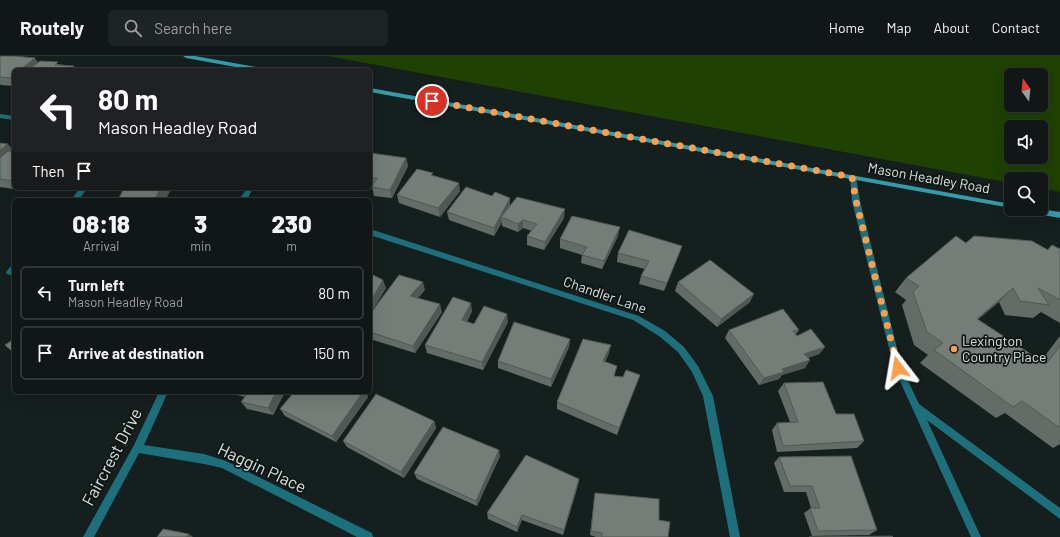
<!DOCTYPE html>
<style>
:root{--surface:#101716;--page:#1e2423;--text:#f1f3f6;--muted:#9c9fa1;--line:#303635}
body{margin:0;font-family:Barlow,sans-serif;background:var(--page);color:var(--text);height:100vh;display:flex;flex-direction:column;font-size:15px;white-space:nowrap}
*{box-sizing:border-box;margin:0}
p{font-size:13px;color:var(--muted)}
.icon{flex:none;width:22px;height:22px;fill:none;stroke:currentColor;stroke-width:2;stroke-linecap:round;stroke-linejoin:round}
.map{position:relative;flex:1;overflow:hidden}
.sheet{position:absolute;left:12px;top:142px;width:360px;height:196px;display:flex;flex-direction:column;background:var(--surface);border-radius:6px;box-shadow:0 4px 16px #0002,0 0 0 1px var(--line)}
.sheet>*{flex:none}
.guide{position:absolute;left:12px;top:12px;width:360px;height:122px;border-radius:6px;box-shadow:0 4px 16px #0002,0 0 0 1px var(--line);background:#202124;color:#fff;overflow:hidden}
.needle{width:26px;rotate:345deg}
.buttons{position:absolute;left:1004px;top:12px;display:grid;gap:8px}
.buttons a{display:grid;place-items:center;width:44px;height:44px;border-radius:6px;background:var(--surface);box-shadow:0 4px 16px #0002,0 0 0 1px var(--line);font-size:20px}
.pin{position:absolute;display:grid;place-items:center;width:34px;height:34px;color:#fff;margin:-17px;border:2px solid #fff;border-radius:50%;box-shadow:0 1px 4px #0007}
.me{position:absolute;width:44px;margin:-22px;rotate:346deg;stroke-linejoin:round;filter:drop-shadow(0 0 3px #0008)}
.turn{display:flex;align-items:center;gap:14px;height:84px;padding:0 20px;font-size:18px}
.turn .icon{width:52px;height:52px;stroke-width:2.5}
.turn b{display:block;font-size:28px;line-height:34px}
.then{display:flex;align-items:center;height:38px;padding:0 20px;background:#0003;gap:8px;font-size:15px}
.eta{display:flex;justify-content:space-evenly;align-items:center;height:68px;text-align:center}
.eta b{font-size:24px;font-weight:800;line-height:28px}
ul{padding:0;list-style:none}
li{display:flex;align-items:center;gap:12px;height:54px;margin:0 8px 6px;padding:0 12px;border:2px solid var(--line);border-radius:6px}
li div{flex:1}
li b{display:block;font-size:15px}
li em{font-style:normal}
header{display:flex;align-items:center;gap:24px;box-sizing:border-box;height:56px;padding:0 20px;background:var(--surface);border-bottom:1px solid var(--line)}
header strong{font-size:19px}
nav{display:flex;gap:22px;margin-inline-start:auto;font-size:14px}
.search{width:280px;height:36px;background:var(--page);display:flex;align-items:center;gap:10px;box-sizing:border-box;padding:0 14px;border-radius:6px;color:var(--muted);font-size:15px}
.map>svg:first-child{display:block}
</style>
<header>
<strong>Routely</strong>
<div class="search"><svg class="icon" aria-label="search" viewBox="0 0 24 24"><circle cx="10" cy="10" r="6"/><path d="M15 15l6 6"/></svg>Search here</div>
<nav><a>Home</a><a>Map</a><a>About</a><a>Contact</a></nav>
</header>
<div class="map">
<svg width="1060" height="481" viewBox="0 0 1060 481">
<rect width="100%" height="100%" fill="#151f1e"/>
<!-- green -->
<path fill="#1f4101" fill-rule="evenodd" d="M328 0H1060V136L1041 132V123H1011V127ZM1011 19H1041V49H1011ZM1011 71H1041V101H1011Z"/>
<g fill="none" stroke-linecap="round" stroke-linejoin="round">
<!-- lane -->
<path fill="#1c6f7b" fill-rule="evenodd" d="M851 119H853L856 121 860 145 902 312 919 348 1060 452V463L927 364 981 481H971L894 312 852 145 850 121Z"/>
<!-- street -->
<g fill="#1c6f7b" fill-rule="evenodd">
<path d="M0 58 14 60V64L0 62Z"/>
<path d="M80 132H87L79 144H71Z"/>
<path d="M247 132H253L247 144H239Z"/>
<path d="M370 173 639 260 665 275 684 291 698 310 713 340 740 481H730L703 340 692 316 678 296 659 280 633 264 370 179Z"/>
<path d="M14 209V217L10 219 7 218 6 216 11 210Z"/>
<path d="M159 336H168L144 389 204 398 226 405 372 477 373 481H357L222 412 204 408 139 397 94 481H83L134 389Z"/>
</g>
<!-- secondary -->
<g fill="#359baa" fill-rule="evenodd">
<path d="M183 0H195L261 12 264 14H252L186 2Z"/>
<path d="M370 32 1011 148V152L370 36Z"/>
<path d="M1022 153H1040L1060 156V162L1026 156Z"/>
</g>
</g>
<!-- wall -->
<g fill="#646c67">
<path d="M0 0 38 6 74 10 76 14 92 13V14H14V32L13 30 1 29 0 28Z"/>
<path d="M0 87 14 95V132H31L28 135 0 131Z"/>
<path d="M370 97 406 102 408 110 392 142 374 140 372 131V130H370Z"/>
<path d="M433 120 460 135 440 161 399 147 397 139Z"/>
<path d="M124 132H172L165 144H120L119 142Z"/>
<path d="M296 132H316L314 134 297 133Z"/>
<path d="M492 140 510 142V149L564 162 544 194 527 189V180L532 175 523 172 518 176 502 170V166L494 180 449 164 447 156Z"/>
<path d="M618 180 602 213 581 207 582 199 560 192V183Z"/>
<path d="M966 187 1047 194 1052 189 1060 193V267L1041 256 1033 262 1005 259 999 246 978 263 1041 305 1060 280V388L1053 392 1005 357 996 362 920 307 928 299 914 289 902 249 906 244 895 236 906 222Z"/>
<path d="M682 190 679 198 664 235 639 228 641 220 645 213 617 206 618 197Z"/>
<path d="M370 219 386 232 372 255 425 234 418 242 442 256 415 297 370 283Z"/>
<path d="M678 226 750 246 717 271 675 235Z"/>
<path d="M472 255 467 266 474 268 508 266 483 314 427 297 425 289Z"/>
<path d="M729 274H799L796 278 797 280 825 291 819 298 808 302 805 312 782 319 779 323 759 329 725 282Z"/>
<path d="M570 283 569 291 551 331 498 312V305Z"/>
<path d="M609 297 605 306 614 320 637 326 617 379 557 353V346Z"/>
<path d="M784 327 836 358 864 385 857 392 777 396 772 374 777 367 790 366 778 335Z"/>
<path d="M234 336H285L273 359 247 353 241 346 245 341 237 339Z"/>
<path d="M294 336H365L368 341 336 386 285 360 280 353Z"/>
<path d="M434 365 436 372 404 422 347 391 343 385Z"/>
<path d="M500 400 477 450 417 423 414 417Z"/>
<path d="M779 401 877 474 869 479 812 480 804 457 811 452 806 436H784L774 407Z"/>
<path d="M579 423 578 429 563 479 522 464 517 476 488 463 487 457Z"/>
<path d="M595 437 659 464 668 481H596L590 479 594 443Z"/>
</g>
<!-- shaded-wall -->
<g fill="#515854">
<path d="M35 2 41 11 37 14H20Z"/>
<path d="M74 10 77 14H70Z"/>
<path d="M14 19V27L10 22Z"/>
<path d="M8 88 14 95V97L0 110V94Z"/>
<path d="M406 102 408 110 392 142 390 134Z"/>
<path d="M459 127 460 135 440 161 438 152Z"/>
<path d="M26 132H31L28 135Z"/>
<path d="M161 132H172L165 144H156L155 143Z"/>
<path d="M510 142V150L501 161 502 166 494 180V172Z"/>
<path d="M565 153 564 162 544 194 545 186Z"/>
<path d="M523 164V172L518 176V168Z"/>
<path d="M620 171 618 180 602 213 604 205Z"/>
<path d="M383 224 386 232 370 259V246Z"/>
<path d="M423 226 425 234 412 248 410 240Z"/>
<path d="M1013 232 999 246 963 276 977 263Z"/>
<path d="M754 238 750 246 717 271 721 263Z"/>
<path d="M471 247 472 255 464 272 462 264Z"/>
<path d="M440 248 442 256 415 297 413 290Z"/>
<path d="M507 258 508 266 483 314 482 306Z"/>
<path d="M570 283 569 291 551 331V323Z"/>
<path d="M611 289 609 297 602 313 603 305Z"/>
<path d="M825 291 819 298 799 305 804 298Z"/>
<path d="M810 304 805 312 782 319 779 323 759 329 764 322 782 313Z"/>
<path d="M640 319 637 326 617 379 619 372Z"/>
<path d="M276 336H285L273 359 268 352Z"/>
<path d="M363 336H365L368 341 336 386 332 380Z"/>
<path d="M434 365 436 372 404 422 401 416Z"/>
<path d="M499 394 500 400 477 450 476 445Z"/>
<path d="M579 423 578 429 563 479 564 474Z"/>
<path d="M522 459V464L517 476V471Z"/>
<path d="M189 478 193 481H186Z"/>
</g>
<!-- building -->
<g fill="#747d78" stroke="#515854">
<path d="M0 0H14L35 2 20 14H14V19L10 22 0 21Z"/>
<path d="M40 5 58 6 55 9 74 10 70 14H28Z"/>
<path d="M79 12 92 13 91 14H76Z"/>
<path d="M0 87 8 88 0 94Z"/>
<path d="M8 95 14 96V125L0 123V102Z"/>
<path d="M370 97 406 102 390 134 372 131 377 122H370Z"/>
<path d="M417 113 433 117 431 119 459 127 438 152 397 139Z"/>
<path d="M466 131 492 140 495 136 510 142 494 172 447 156Z"/>
<path d="M124 132H161L155 143 119 142Z"/>
<path d="M517 141 565 153 545 186 527 180 537 168 523 164 518 168 501 161Z"/>
<path d="M572 160 620 171 604 205 582 199 587 191 560 183Z"/>
<path d="M629 174 682 190 667 227 641 220 649 205 618 197Z"/>
<path d="M956 180 966 187 974 180 1032 185 1048 194 1052 189 1060 193V244L1038 232 1049 249 1020 245 1013 232 977 263 1046 308 1060 290V372L1022 345 1013 351 934 294 943 287 927 276 913 236 919 230 906 222Z"/>
<path d="M710 204 754 238 721 263 678 226Z"/>
<path d="M371 218 383 224 370 246V219Z"/>
<path d="M399 219 423 226 410 240 440 248 413 290 370 276V258Z"/>
<path d="M453 241 471 247 462 264 474 268 484 250 507 258 482 306 425 289Z"/>
<path d="M783 253 799 274 793 275 797 280 811 273 825 291 804 298 810 304 782 313 784 316 764 322 729 274Z"/>
<path d="M514 266 570 283 551 323 498 305Z"/>
<path d="M14 283V297L5 289Z"/>
<path d="M583 283 611 289 603 305 617 310 614 320 623 321 626 314 640 319 619 372 557 346Z"/>
<path d="M823 326 836 358H854L864 385 783 390 777 367 798 366 784 327Z"/>
<path d="M249 336H276L268 352 241 346Z"/>
<path d="M294 336H363L332 380 280 353Z"/>
<path d="M376 338 434 365 401 416 343 385Z"/>
<path d="M443 371 499 394 476 445 414 417Z"/>
<path d="M526 399 579 423 564 474 522 459 517 471 487 457Z"/>
<path d="M851 400 877 474 818 475 810 452H820L812 430H790L779 401Z"/>
<path d="M595 437 659 443V464L670 466 668 481H602V477L591 475Z"/>
<path d="M163 473 189 478 186 481H157Z"/>
<path d="M892 480 893 481H809Z"/>
</g>
<g fill="none" stroke-linecap="round" stroke-linejoin="round">
<!-- route -->
<path stroke="#fa9f4e" stroke-width="7" stroke-dasharray="0 12.6" d="M432 45 852 121 856 145 898 312"/>
</g>
<!-- markers -->
<circle fill="#fa9f4e" stroke="#0c1614" stroke-width="1.5" cx="954" cy="293" r="4"/>
<g text-anchor="middle" stroke-width="3.5" stroke-linejoin="round" paint-order="stroke">
<!-- street labels -->
<g font-size="14" fill="#dae0df" stroke="#0c1614">
<text transform="translate(929 122) rotate(10)" y="5">Mason Headley Road</text>
<text transform="translate(605 239) rotate(19)" y="5">Chandler Lane</text>
</g>
<!-- poi labels -->
<g font-size="14" fill="#dae0df" stroke="#0c1614" text-anchor="start">
<text x="962" y="290">Lexington<tspan x="962" dy="16">Country Place</tspan></text>
</g>
<!-- near-street labels -->
<g font-size="17" fill="#dae0df" stroke="#0c1614">
<text transform="translate(112 401) rotate(-62)" y="6">Faircrest Drive</text>
<text transform="translate(262 412) rotate(25)" y="6">Haggin Place</text>
</g>
</g>
</svg>
<div class="buttons">
<a><svg class="needle" viewBox="-14 -14 28 28"><path d="M0-13l5 13h-10z" fill="#e53935"/><path d="M0 13l5-13h-10z" fill="#9c9fa1"/></svg></a>
<a><svg class="icon" aria-label="sound" viewBox="0 0 24 24"><path d="M4 9h4l5-4v14l-5-4H4zM17 9q2 3 0 6"/></svg></a>
<a><svg class="icon" aria-label="search" viewBox="0 0 24 24"><circle cx="10" cy="10" r="6"/><path d="M15 15l6 6"/></svg></a>
</div>
<div class="pin" style="left:432px;top:45px;background:#d93025"><svg class="icon" aria-label="arrive" viewBox="0 0 24 24"><path d="M6 21V4h12l-3 4 3 4H6"/></svg></div>
<svg class="me" style="left:898px;top:312px" viewBox="-20 -20 40 40"><path d="M0-17L14 15 0 8-14 15z" fill="#fa9f4e" stroke="#fff" stroke-width="4"/></svg>
<div class="guide">
<div class="turn"><svg class="icon" aria-label="left" viewBox="0 0 24 24"><path d="M17 20v-9H6M10 6l-5 5 5 5"/></svg><div><b>80 m</b>Mason Headley Road</div></div>
<div class="then">Then<svg class="icon" aria-label="arrive" viewBox="0 0 24 24"><path d="M6 21V4h12l-3 4 3 4H6"/></svg></div>
</div>
<section class="sheet">
<div class="eta">
<div><b>08:18</b><p>Arrival</p></div>
<div><b>3</b><p>min</p></div>
<div><b>230</b><p>m</p></div>
</div>
<ul>
<li><svg class="icon" aria-label="left" viewBox="0 0 24 24"><path d="M17 20v-9H6M10 6l-5 5 5 5"/></svg><div><b>Turn left</b><p>Mason Headley Road</p></div><em>80 m</em></li>
<li><svg class="icon" aria-label="arrive" viewBox="0 0 24 24"><path d="M6 21V4h12l-3 4 3 4H6"/></svg><div><b>Arrive at destination</b></div><em>150 m</em></li>
</ul>
</section>
</div>
